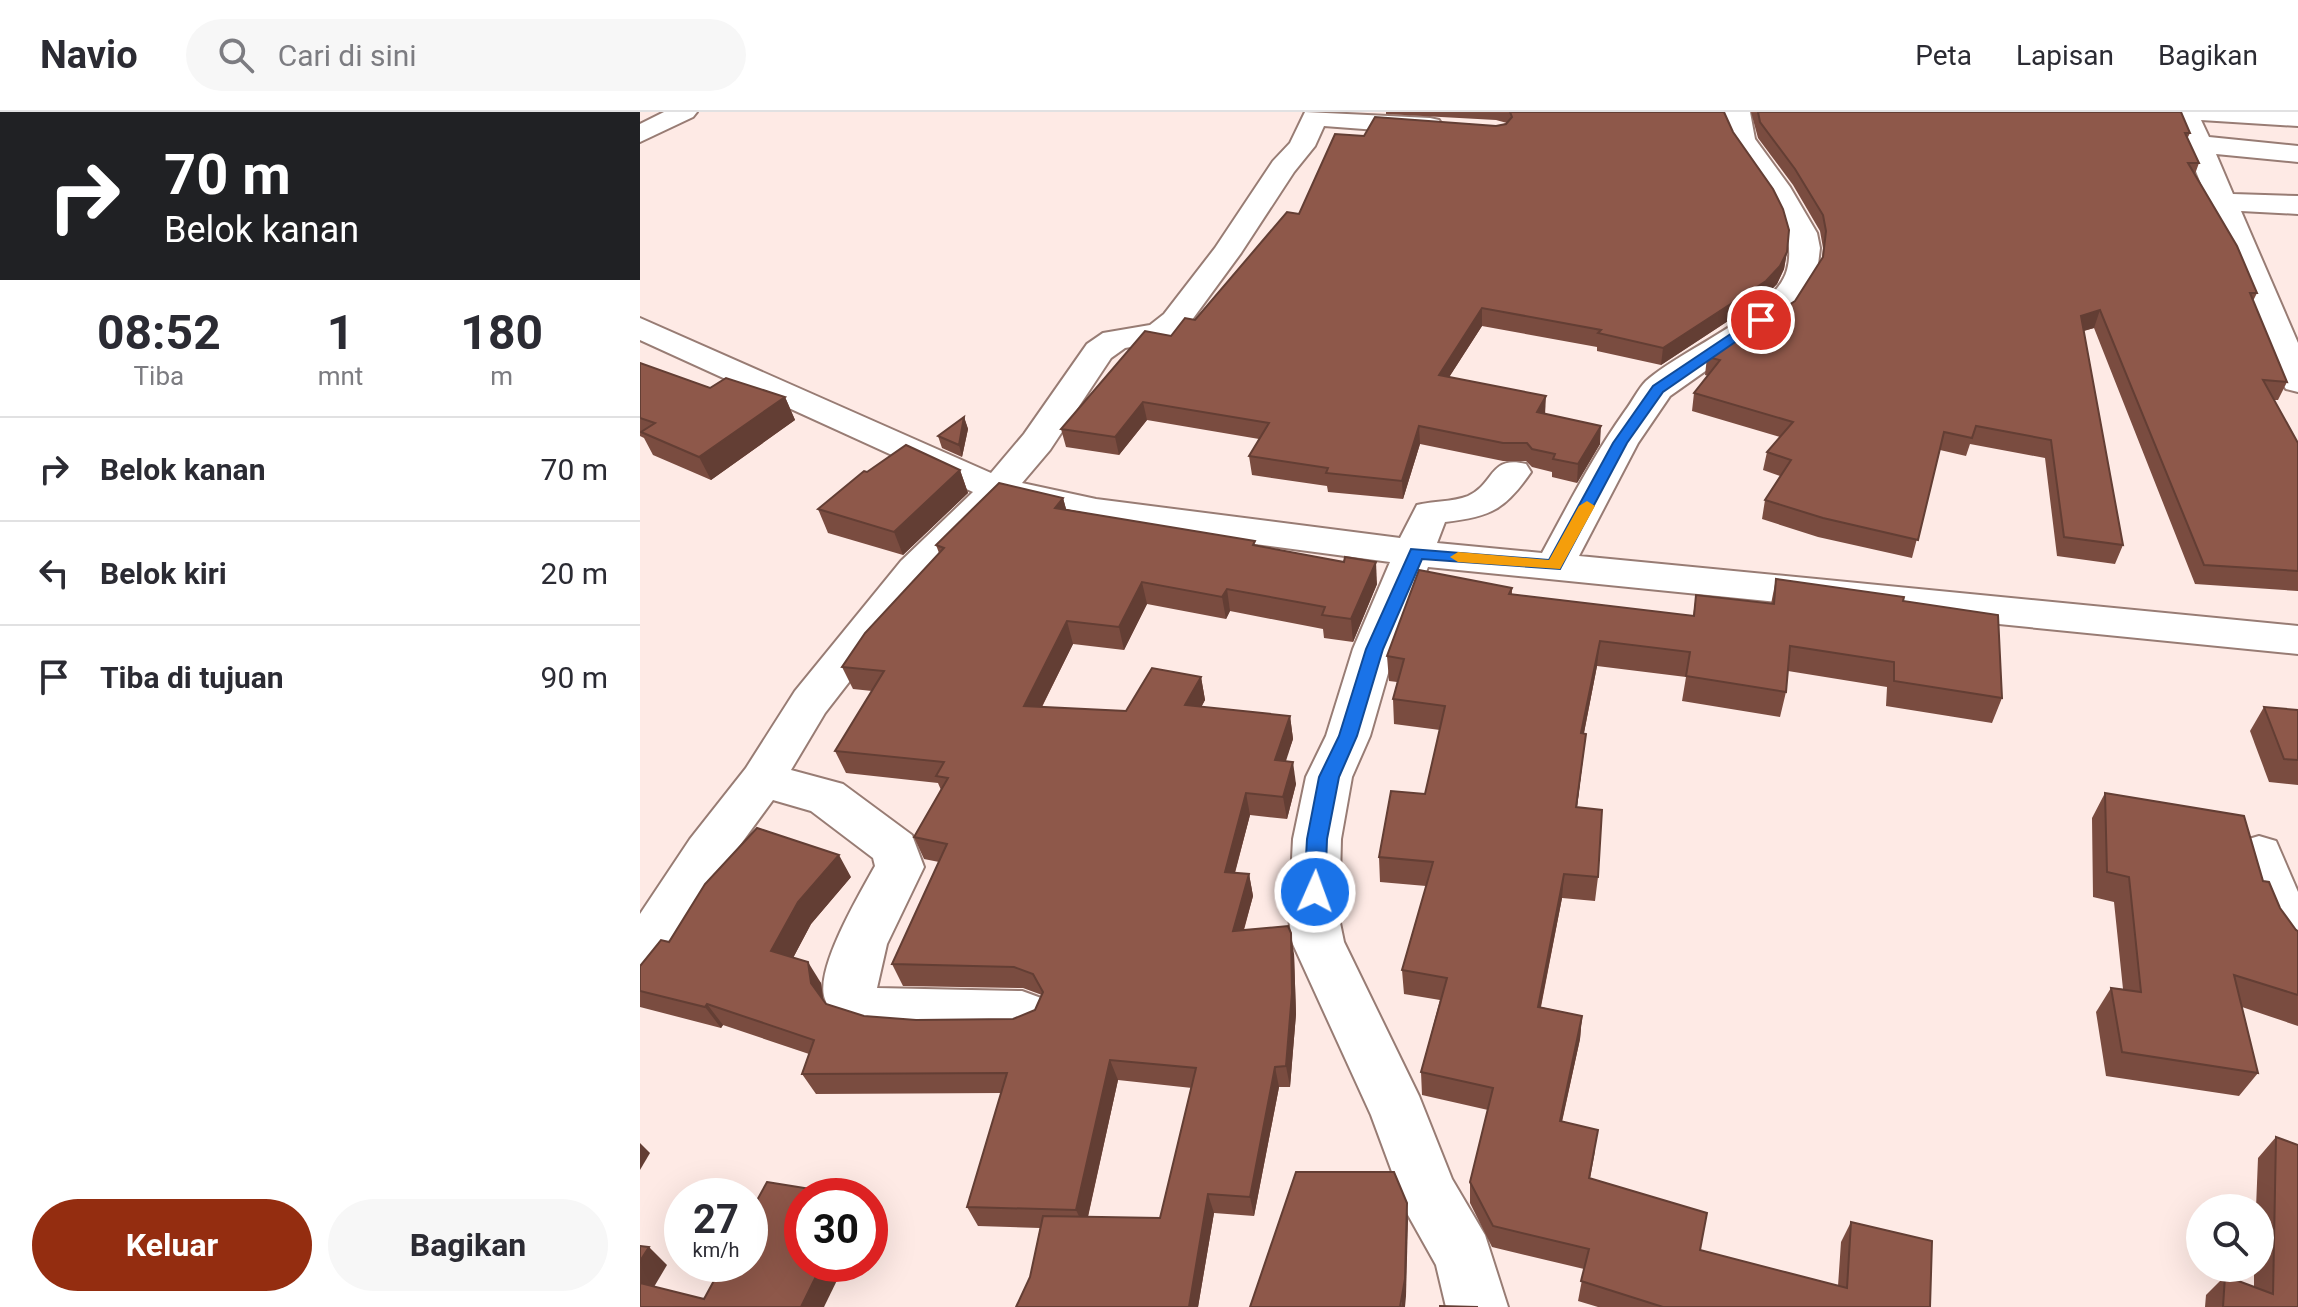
<!DOCTYPE html>
<html lang="id">
<style>
:root{--surface:#fff;--page:#f7f7f7;--text:#2b2b33;--muted:#7c7c81;--line:#e1e1e2;--accent:#942d10}
body{margin:0;font-family:Roboto,sans-serif;background:var(--page);color:var(--text);height:100vh;display:flex;flex-direction:column;font-size:30px;white-space:nowrap}
*{box-sizing:border-box;margin:0}
p{font-size:26px;color:var(--muted)}
.icon{flex:none;width:44px;height:44px;fill:none;stroke:currentColor;stroke-width:2;stroke-linecap:round;stroke-linejoin:round}
.map{position:relative;flex:1;overflow:hidden}
.sheet{display:flex;flex-direction:column;background:var(--surface);width:640px}
.sheet>*{flex:none}
.guide{background:#202124;color:#fff;overflow:hidden}
.controls{position:absolute;left:1546px;top:1082px;display:grid;gap:16px}
.controls a{display:grid;place-items:center;width:88px;height:88px;border-radius:50%;background:var(--surface);box-shadow:0 8px 32px #0002;font-size:40px}
.speed{position:absolute;left:24px;top:1066px;display:flex;gap:16px;font-size:40px;font-weight:700;text-align:center}
.speed>*{display:grid;place-content:center;width:104px;height:104px;border-radius:50%;background:var(--surface);box-shadow:0 8px 32px #0002;line-height:1}
.speed small{font-size:20px;font-weight:400}
.speed .limit{border:12px solid #d22;background:#fff;color:#111}
.pin{position:absolute;display:grid;place-items:center;width:68px;height:68px;color:#fff;margin:-34px;border:4px solid #fff;border-radius:50%;box-shadow:0 2px 8px #0007}
.me{position:absolute;width:88px;margin:-44px;rotate:2deg;stroke-linejoin:round;filter:drop-shadow(0 0 6px #0008)}
.turn{display:flex;align-items:center;gap:28px;height:168px;padding:0 32px;font-size:36px}
.turn .icon{width:104px;height:104px;stroke-width:2.5}
.turn b{display:block;font-size:56px;line-height:68px}
.eta{display:flex;justify-content:space-evenly;align-items:center;height:136px;text-align:center}
.eta b{font-size:48px;font-weight:700;line-height:56px}
.action{display:flex;gap:16px;margin-top:auto;padding:16px 32px}
.action a{flex:1;height:92px;border-radius:48px;background:var(--accent);color:#fff;font-size:32px;font-weight:700;line-height:92px;text-align:center}
.action a+a{background:var(--page);color:var(--text)}
ul{padding:0;list-style:none}
li{display:flex;align-items:center;gap:24px;height:104px;padding:0 32px;border-top:2px solid var(--line)}
li div{flex:1}
li b{display:block;font-size:30px}
li em{font-style:normal}
header{display:flex;align-items:center;gap:48px;box-sizing:border-box;height:112px;padding:0 40px;background:var(--surface);border-bottom:2px solid var(--line)}
header strong{font-size:38px}
nav{display:flex;gap:44px;margin-inline-start:auto;font-size:28px}
.search{width:560px;height:72px;background:var(--page);display:flex;align-items:center;gap:20px;box-sizing:border-box;padding:0 28px;border-radius:44px;color:var(--muted);font-size:30px}
main{display:flex;flex:1;min-height:0}
.map>svg:first-child{display:block}
</style>
<header>
<strong>Navio</strong>
<div class="search"><svg class="icon" aria-label="search" viewBox="0 0 24 24"><circle cx="10" cy="10" r="6"/><path d="M15 15l6 6"/></svg>Cari di sini</div>
<nav><a>Peta</a><a>Lapisan</a><a>Bagikan</a></nav>
</header>
<main>
<section class="sheet">
<div class="guide">
<div class="turn"><svg class="icon" aria-label="right" viewBox="0 0 24 24"><path d="M7 20v-9h11M14 6l5 5-5 5"/></svg><div><b>70 m</b>Belok kanan</div></div>
</div>
<div class="eta">
<div><b>08:52</b><p>Tiba</p></div>
<div><b>1</b><p>mnt</p></div>
<div><b>180</b><p>m</p></div>
</div>
<ul>
<li><svg class="icon" aria-label="right" viewBox="0 0 24 24"><path d="M7 20v-9h11M14 6l5 5-5 5"/></svg><div><b>Belok kanan</b></div><em>70 m</em></li>
<li><svg class="icon" aria-label="left" viewBox="0 0 24 24"><path d="M17 20v-9H6M10 6l-5 5 5 5"/></svg><div><b>Belok kiri</b></div><em>20 m</em></li>
<li><svg class="icon" aria-label="arrive" viewBox="0 0 24 24"><path d="M6 21V4h12l-3 4 3 4H6"/></svg><div><b>Tiba di tujuan</b></div><em>90 m</em></li>
</ul>
<div class="action"><a>Keluar</a><a>Bagikan</a></div>
</section>
<div class="map">
<svg width="1658" height="1195" viewBox="0 0 1658 1195">
<rect width="100%" height="100%" fill="#feeae5"/>
<g fill="none" stroke-linecap="round" stroke-linejoin="round">
<defs>
<g id="minor">
<path d="M24 0H57L53 5 0 30V12Z"/>
<path d="M665 0 790 6 799 8 803 14 799 20 790 22 684 14 675 34 654 60 601 141 546 216 531 228 485 236 471 246 410 338 382 371 456 387 760 426 777 393C792 389 813 390 828 384 855 372 849 343 886 352L891 360C865 398 850 405 805 410L797 431 902 441C928 393 953 344 985 299 992 290 998 277 1006 269 1040 238 1136 200 1147 158 1164 95 1077 46 1084 0H1110L1115 27 1150 75 1177 121 1180 136 1177 161 1149 205 1115 224 1030 284 998 331 939 444 1658 514V542L788 455 755 537 730 624 712 665 701 727 699 806 704 830 779 984 812 1067 845 1123 868 1195H806L796 1153 768 1103 731 1003 652 830 649 806 653 727 666 665 686 624 713 537 750 450 456 411 365 390 289 467 185 601 151 658 203 672 272 723 284 755 247 832 237 876 382 879 401 886 409 902 401 918 382 925C337 925 236 933 200 910 194 905 186 892 184 884 177 853 220 781 235 754L233 746 171 699 133 688 84 755 18 860 0 867V802L50 727 106 656 155 579 261 449 333 380 0 228V206L351 361 384 322 447 232 463 221 510 213 524 202 575 136 633 49 650 31Z"/>
<path d="M1532 0H1658V14L1561 8 1569 25 1658 34V50L1576 42 1593 82 1658 84V102L1601 99 1658 231V280L1646 277 1641 270Z"/>
<path d="M1619 724 1636 729 1658 780V847L1640 841 1625 820 1595 743 1602 729Z"/>
</g>
</defs>
<!-- minor casing -->
<use href="#minor" stroke="#987c74" stroke-width="4"/>
<!-- minor -->
<use href="#minor" fill="#fff" fill-rule="evenodd"/>
</g>
<!-- wall -->
<g fill="#7a4c40" fill-rule="evenodd">
<path d="M746 0H1084L1147 140 1144 157 1137 172 1123 186 1021 253 957 239V235L842 214 809 265 905 301 960 332 937 371 912 365V360L892 355 886 349H863L780 332 763 387 688 380 687 374 612 363 609 344 619 327 507 308 479 343 426 335 421 317 531 224 555 208 659 102 724 24 856 14 867 11 856 8 746 2Z"/>
<path d="M1111 0H1541L1550 21 1547 27 1559 51 1555 62 1617 181 1613 189 1647 270 1638 288H1634L1658 331V479L1555 472 1454 216 1444 219 1483 433 1475 452 1417 444 1405 346 1330 332 1326 344 1300 338 1272 446 1178 425 1122 407 1125 388 1140 364 1123 358 1127 340 1140 325 1052 299 1054 281 1068 264 1065 263 1067 245 1155 189 1182 148 1183 136 1180 119 1153 73 1118 26Z"/>
<path d="M0 251 70 276 145 285 155 308 71 368 13 343 4 326 0 324Z"/>
<path d="M324 305 328 317 322 345 302 336 298 324Z"/>
<path d="M320 358 328 381 263 443 188 421 178 397 227 360Z"/>
<path d="M423 386 426 397 616 433 737 472 713 530 684 526 683 517 590 499 586 507 507 492 484 538 433 532 402 595 486 599 561 565 565 588 561 595 650 604 653 627 645 649 656 672 647 707 610 703 595 761 609 762 613 784 604 818 654 842 656 902 650 975H639L614 1104 574 1101 558 1195H376L390 1165 400 1116 338 1114 327 1095 361 981 176 982 162 962 169 942 83 913 81 916 0 895V879L29 830 211 765 171 812 153 846 181 871 183 888 186 892 224 904 276 908 373 907 395 898 402 883 383 876 263 874 252 852 299 750 284 747 274 725 301 678 298 671 206 661 195 639 232 579 213 577 202 555 299 441 296 433ZM478 968 552 976 520 1106 448 1105Z"/>
<path d="M1136 467 1263 489 1362 586 1352 611 1246 594 1247 575 1148 559 1146 580 1140 605 1042 589 1046 565 957 554 944 621 946 622 943 646 937 695 958 765 955 789 922 786 901 895 942 904 940 927 922 1010 955 1039 950 1067 1060 1138 1198 1174 1201 1130 1211 1110 1290 1195H958L938 1189 944 1157 852 1135 830 1091V1070L848 998 782 983 781 960 800 888 764 882 762 858 786 774 740 770 739 745 785 682 800 618 754 612 753 587 757 570 749 569 747 544 872 476V483L1053 504 1056 483 1131 492Z"/>
<path d="M1624 595 1658 598V673L1629 670 1610 619Z"/>
<path d="M1465 681 1623 769 1640 796 1656 818 1658 819V914L1602 895 1618 961 1599 984 1466 964 1456 900 1471 876 1483 877 1474 790 1453 785 1452 706Z"/>
<path d="M1636 1025 1658 1195H1565L1566 1183 1585 1164 1614 1175V1156H1620V1096H1616L1618 1046Z"/>
</g>
<!-- shaded-wall -->
<g fill="#633e34">
<path d="M1147 140 1144 157 1137 172 1123 186 1021 253 1023 236Z"/>
<path d="M842 196V214L799 281V263Z"/>
<path d="M1460 198 1454 216 1435 221 1441 204Z"/>
<path d="M906 284 905 303 897 300Z"/>
<path d="M145 285 155 308 71 368 59 345Z"/>
<path d="M503 290 507 308 479 343 475 325Z"/>
<path d="M324 305 328 317 322 345 319 333Z"/>
<path d="M779 314 780 332 763 387 762 369Z"/>
<path d="M961 314 960 332 937 371 938 352Z"/>
<path d="M320 358 328 381 263 443 254 420Z"/>
<path d="M423 386 429 408 415 396Z"/>
<path d="M736 450 737 472 713 530 711 507Z"/>
<path d="M502 470 507 492 484 538 479 515Z"/>
<path d="M587 477 590 499 586 507 582 485Z"/>
<path d="M427 509 433 532 391 616 384 594Z"/>
<path d="M960 529 957 554 939 646 941 621Z"/>
<path d="M561 565 565 588 550 616 545 593Z"/>
<path d="M650 604 653 627 639 671 635 648Z"/>
<path d="M946 622 943 646 934 720 936 695Z"/>
<path d="M653 650 656 672 647 707 643 685Z"/>
<path d="M606 681 610 703 589 782 585 760Z"/>
<path d="M199 743 211 765 171 812 145 861 131 839 158 790Z"/>
<path d="M609 762 613 784 597 841 593 819Z"/>
<path d="M924 762 922 786 896 918 898 895Z"/>
<path d="M651 821 654 842 656 902 650 975 646 954Z"/>
<path d="M168 850 181 871 184 892 171 871Z"/>
<path d="M67 892 83 913 81 916 65 895Z"/>
<path d="M942 904 940 927 917 1031 920 1009Z"/>
<path d="M470 948 478 968 445 1117 436 1098Z"/>
<path d="M635 955 639 975 614 1104 610 1085Z"/>
<path d="M0 1031 10 1041 0 1058Z"/>
<path d="M568 1082 574 1101 558 1195H549Z"/>
<path d="M767 1091 768 1109 766 1184 765 1195H761Z"/>
<path d="M9 1135 27 1153 8 1185 0 1178V1149Z"/>
<path d="M182 1152H205L184 1195H161Z"/>
</g>
<!-- building -->
<g fill="#8e584a" stroke="#633e34" stroke-width="2">
<path d="M870 0H1084L1093 20 1133 77 1143 97 1149 118 1147 140 1140 154 1126 169 1023 236 958 221 961 218 842 196 799 263 906 284 897 300 961 314 938 352 913 347 915 342 892 337 887 331H863L779 314 762 369 686 361 688 356 609 344 629 311 503 290 475 325 421 317 505 219 531 224 545 206 555 208 647 100 659 102 695 22 724 24 735 5 856 14 866 12 872 5Z"/>
<path d="M1118 0H1541L1550 21H1545L1559 51H1548L1597 134 1617 181H1610L1647 270 1623 268 1658 331V459L1564 453 1460 198 1441 204 1483 433 1424 425 1411 328 1336 314 1332 326 1304 320 1278 428 1183 406 1125 388 1151 348 1127 340 1153 310 1054 281 1080 248 1067 245 1155 189 1183 145 1186 119 1183 103 1155 57 1120 10Z"/>
<path d="M0 251 70 276 86 266 145 285 59 345 1 320 15 311 0 306Z"/>
<path d="M324 305 319 333 298 324Z"/>
<path d="M266 333 320 358 254 420 178 397 224 359 227 360Z"/>
<path d="M359 371 423 386 415 396 615 429 613 433 704 450 705 445 736 450 711 507 682 503 685 495 587 477 582 485 502 470 479 515 427 509 384 594 486 599 512 556 561 565 545 593 650 604 635 648 653 650 643 685 606 681 585 760 609 762 593 819 648 814 651 821 652 881 646 954 635 955 610 1085 568 1082 549 1195H376L390 1165 403 1104 520 1106 556 956 470 948 436 1098 327 1095 367 961 162 962 174 928 67 892 65 895 0 879V854L21 828 29 830 65 772 117 716 199 743 158 790 131 839 168 850 171 871 186 892 224 904 276 908 373 907 395 898 403 880 393 862 374 855 252 852 307 732 274 725 308 666 296 664 304 650 195 639 244 559 202 555 225 521 304 436 296 433Z"/>
<path d="M779 458 872 476 869 482 1054 504 1056 483 1134 492 1136 467 1264 485 1263 489 1358 503 1362 586 1254 569V550L1150 534 1146 580 1046 564 1050 540 960 529 941 621 946 622 936 695 962 698 958 765 924 762 898 895 942 904 920 1009 958 1018 949 1066 1067 1101 1060 1138 1207 1176 1211 1110 1292 1129 1290 1195H1023L941 1169 949 1137 853 1114 830 1070 853 976 781 960 807 866 762 858 793 750 739 745 751 679 785 682 805 594 753 587 764 547 747 544Z"/>
<path d="M1624 595 1658 598V648L1644 647Z"/>
<path d="M1465 681 1604 704 1623 769 1629 770 1640 796 1656 818 1658 819V883L1594 863 1618 961 1482 940 1471 876 1501 880 1489 765 1467 760Z"/>
<path d="M1636 1025 1658 1033V1195H1583L1585 1164 1633 1182Z"/>
<path d="M656 1060H754L767 1091 765 1167 760 1195H764H610Z"/>
<path d="M127 1070 214 1084H162V1152H182L161 1195H0V1171L64 1187 83 1152H110V1101Z"/>
<path d="M0 1134 9 1135 0 1149Z"/>
<path d="M800 1194 838 1195H800Z"/>
</g>
<!-- route -->
<path fill="#1a73e8" stroke="#114b97" stroke-width="2" d="M1116 205 1127 208 1023 280 987 331 920 457 782 447 743 537 717 624 699 665 687 727 685 780 682 785 675 788 667 785 664 780 667 727 679 665 699 624 726 537 771 437 909 448 973 331 1013 274Z"/>
<!-- slow -->
<path fill="#f59e0b" d="M947 389 955 394 920 457 818 450 810 445 818 440 909 448 939 394Z"/>
</svg>
<div class="controls">
<a><svg class="icon" aria-label="search" viewBox="0 0 24 24"><circle cx="10" cy="10" r="6"/><path d="M15 15l6 6"/></svg></a>
</div>
<div class="speed"><div>27<small>km/h</small></div><div class="limit">30</div></div>
<div class="pin" style="left:1121px;top:208px;background:#d93025"><svg class="icon" aria-label="arrive" viewBox="0 0 24 24"><path d="M6 21V4h12l-3 4 3 4H6"/></svg></div>
<svg class="me" style="left:675px;top:780px" viewBox="-20 -20 40 40"><circle r="17" fill="#1a73e8" stroke="#fff" stroke-width="3"/><path d="M0-11L8 9 0 5-8 9z" fill="#fff"/></svg>
</div>
</main>
